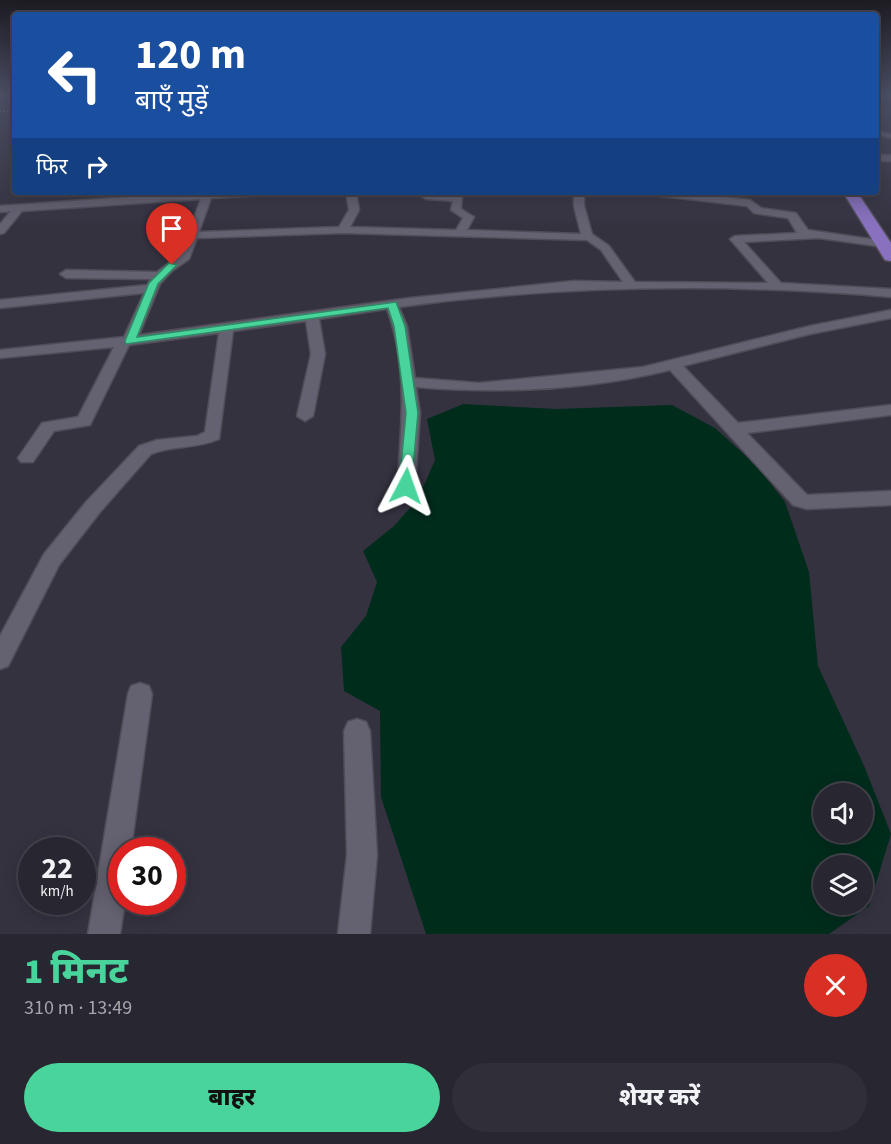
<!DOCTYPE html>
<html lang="hi">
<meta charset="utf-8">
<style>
:root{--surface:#282630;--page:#302e38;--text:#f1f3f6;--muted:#a5a5ab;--line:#44434c;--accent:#49d49c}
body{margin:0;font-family:"Source Sans 3","Noto Sans Devanagari",sans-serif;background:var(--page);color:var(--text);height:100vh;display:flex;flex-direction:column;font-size:22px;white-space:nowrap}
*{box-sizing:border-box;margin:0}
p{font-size:20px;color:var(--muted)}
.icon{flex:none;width:33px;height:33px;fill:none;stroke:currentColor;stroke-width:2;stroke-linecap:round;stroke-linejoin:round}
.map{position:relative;height:934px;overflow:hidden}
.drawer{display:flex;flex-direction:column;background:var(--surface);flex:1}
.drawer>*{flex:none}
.guide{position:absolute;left:12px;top:12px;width:867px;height:183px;border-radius:6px;box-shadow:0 3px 15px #0003,0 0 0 2px var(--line);background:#1a4fa0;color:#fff;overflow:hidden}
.buttons{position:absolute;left:813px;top:783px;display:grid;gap:12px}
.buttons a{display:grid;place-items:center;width:60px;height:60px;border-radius:50%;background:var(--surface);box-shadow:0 3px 15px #0003,0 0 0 2px var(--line);font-size:30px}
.speed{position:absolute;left:18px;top:837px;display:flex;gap:12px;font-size:30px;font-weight:700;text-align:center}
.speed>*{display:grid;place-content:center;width:78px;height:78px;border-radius:50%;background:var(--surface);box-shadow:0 3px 15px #0003,0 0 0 2px var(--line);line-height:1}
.speed small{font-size:15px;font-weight:400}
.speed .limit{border:9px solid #d22;background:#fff;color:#111}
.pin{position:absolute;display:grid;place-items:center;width:51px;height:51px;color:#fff;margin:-62px -26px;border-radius:50% 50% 50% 0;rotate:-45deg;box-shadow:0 0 6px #0007}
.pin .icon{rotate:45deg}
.me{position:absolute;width:66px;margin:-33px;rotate:4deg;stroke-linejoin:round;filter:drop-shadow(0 0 4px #0008)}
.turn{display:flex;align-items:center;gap:21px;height:126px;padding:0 24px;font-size:27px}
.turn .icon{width:78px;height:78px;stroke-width:2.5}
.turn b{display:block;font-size:42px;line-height:51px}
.then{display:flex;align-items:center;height:57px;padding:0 24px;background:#0003;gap:12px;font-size:22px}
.round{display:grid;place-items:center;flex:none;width:63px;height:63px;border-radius:32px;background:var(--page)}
.summary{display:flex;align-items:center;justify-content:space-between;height:102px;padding:0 24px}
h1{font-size:36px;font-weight:800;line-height:45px;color:var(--accent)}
.primary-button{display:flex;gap:12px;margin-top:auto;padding:12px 24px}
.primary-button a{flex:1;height:69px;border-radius:36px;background:var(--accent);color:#111;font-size:24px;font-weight:800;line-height:69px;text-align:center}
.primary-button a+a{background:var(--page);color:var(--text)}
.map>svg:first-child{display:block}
</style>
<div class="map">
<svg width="891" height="934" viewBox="0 0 891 934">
<rect width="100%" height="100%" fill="#353240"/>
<!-- water -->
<path fill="#002c1c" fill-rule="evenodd" d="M463 404 556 409 672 405 715 428 757 466 785 502 809 572 818 666 865 768 891 834 869 906 829 934H426L381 797 380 711 344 691 341 647 366 616 377 582 363 551 394 526 418 499 435 460 427 419ZM824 794H862V832H824ZM824 866H862V904H824Z"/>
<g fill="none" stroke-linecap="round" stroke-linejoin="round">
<defs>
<g id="street">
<path d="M876 96H880V116L876 118Z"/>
<path d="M876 131 891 134V138L876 135Z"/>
<rect x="876" y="155" width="15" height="6"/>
<path d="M203 192H271L266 195 211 198 199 232 339 227 349 210 346 192H356L359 210 350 227 456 230 463 218 451 210 453 201 426 199 416 192 462 196 461 209 474 217 467 230 581 234 574 206V192H584V206L592 234 609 246 635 282 768 283 730 239 735 236 797 233 788 218 754 213 747 206 653 195 648 192H678L750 200 761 208 796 213 808 230 891 242V248L819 238 744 242 781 283 891 289V297C728 283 562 285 399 307L407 326 415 378 479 383 643 367 810 326 891 310V318L810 334 683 366 738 423 891 405V415L747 433 807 495 891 491V505L807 509 793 505 670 370C588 390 500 394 416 387L420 413 415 486 413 490H399L397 486C402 427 408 366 387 309L319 319 325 354 313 416 305 421 297 416 311 354 306 321 233 331 219 439C197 449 173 445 151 454L100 512 59 565 8 666 0 669V636L44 554 86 502 139 446 157 440 197 436 205 432 219 333 129 345 90 425 54 431 33 462H21L18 458 42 423 78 417 114 347 0 358V350L124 337 144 293 0 308V300L147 285 151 279 66 278 60 274 66 270 157 272 180 255 201 199 22 211 4 233 0 234V224L11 211 0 212V206ZM343 233 587 240 601 250 623 282 574 281 410 298 139 335 160 284 172 271 189 259 197 238Z"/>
<path d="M831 192H854L856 194 851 197Z"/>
<path d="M140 683 149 686 152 694 131 850H122V902H125L120 934H88L128 694 131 686Z"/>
<path d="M357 719 366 722 370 731 377 855 370 934H338L347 855 344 731 348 722Z"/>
</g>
<path id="primary" d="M843 192H857L891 243V261L885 260Z"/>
</defs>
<!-- street casing -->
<use href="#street" stroke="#504d58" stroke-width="3"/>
<!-- primary casing -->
<use href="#primary" stroke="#504d58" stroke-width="3"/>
<!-- path -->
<path stroke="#9795a0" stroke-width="1.5" stroke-dasharray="1.5 2" stroke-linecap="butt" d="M0 111 15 112"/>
<!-- street -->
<use href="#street" fill="#646170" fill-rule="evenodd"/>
<!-- primary -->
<use href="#primary" fill="#8971c0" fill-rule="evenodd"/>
</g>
<!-- sky -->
<linearGradient id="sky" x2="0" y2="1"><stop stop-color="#1d1c23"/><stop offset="0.42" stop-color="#4b4f64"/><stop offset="1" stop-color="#4b4f64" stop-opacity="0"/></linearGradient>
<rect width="891" height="227" fill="url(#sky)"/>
<!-- route -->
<path fill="#49d49c" stroke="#2f8a65" stroke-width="1.5" d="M169 263 177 265 158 284 137 337 396 302 405 326 418 413 411 490 406 491 399 486 406 413 394 326 388 308 126 344 125 341 149 283Z"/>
</svg>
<div class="buttons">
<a><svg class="icon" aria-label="sound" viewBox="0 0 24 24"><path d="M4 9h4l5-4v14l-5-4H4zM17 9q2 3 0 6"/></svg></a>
<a><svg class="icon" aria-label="layers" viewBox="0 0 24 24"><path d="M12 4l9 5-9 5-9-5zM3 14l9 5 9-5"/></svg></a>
</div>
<div class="speed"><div>22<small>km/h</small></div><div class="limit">30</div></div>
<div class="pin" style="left:172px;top:265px;background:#d93025"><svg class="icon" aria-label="arrive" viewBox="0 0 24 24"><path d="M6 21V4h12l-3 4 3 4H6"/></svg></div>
<svg class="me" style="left:406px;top:486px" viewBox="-20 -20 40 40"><path d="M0-17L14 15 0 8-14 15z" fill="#49d49c" stroke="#fff" stroke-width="4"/></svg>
<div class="guide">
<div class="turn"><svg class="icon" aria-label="left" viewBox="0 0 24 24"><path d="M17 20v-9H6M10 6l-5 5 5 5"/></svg><div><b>120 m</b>बाएँ मुड़ें</div></div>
<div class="then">फिर<svg class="icon" aria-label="right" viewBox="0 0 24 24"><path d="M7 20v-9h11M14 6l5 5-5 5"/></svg></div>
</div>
</div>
<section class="drawer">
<div class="summary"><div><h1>1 मिनट</h1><p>310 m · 13:49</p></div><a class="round" style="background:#d93025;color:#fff"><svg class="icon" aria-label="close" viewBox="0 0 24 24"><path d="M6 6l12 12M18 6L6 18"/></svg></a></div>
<div class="primary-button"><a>बाहर</a><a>शेयर करें</a></div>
</section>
